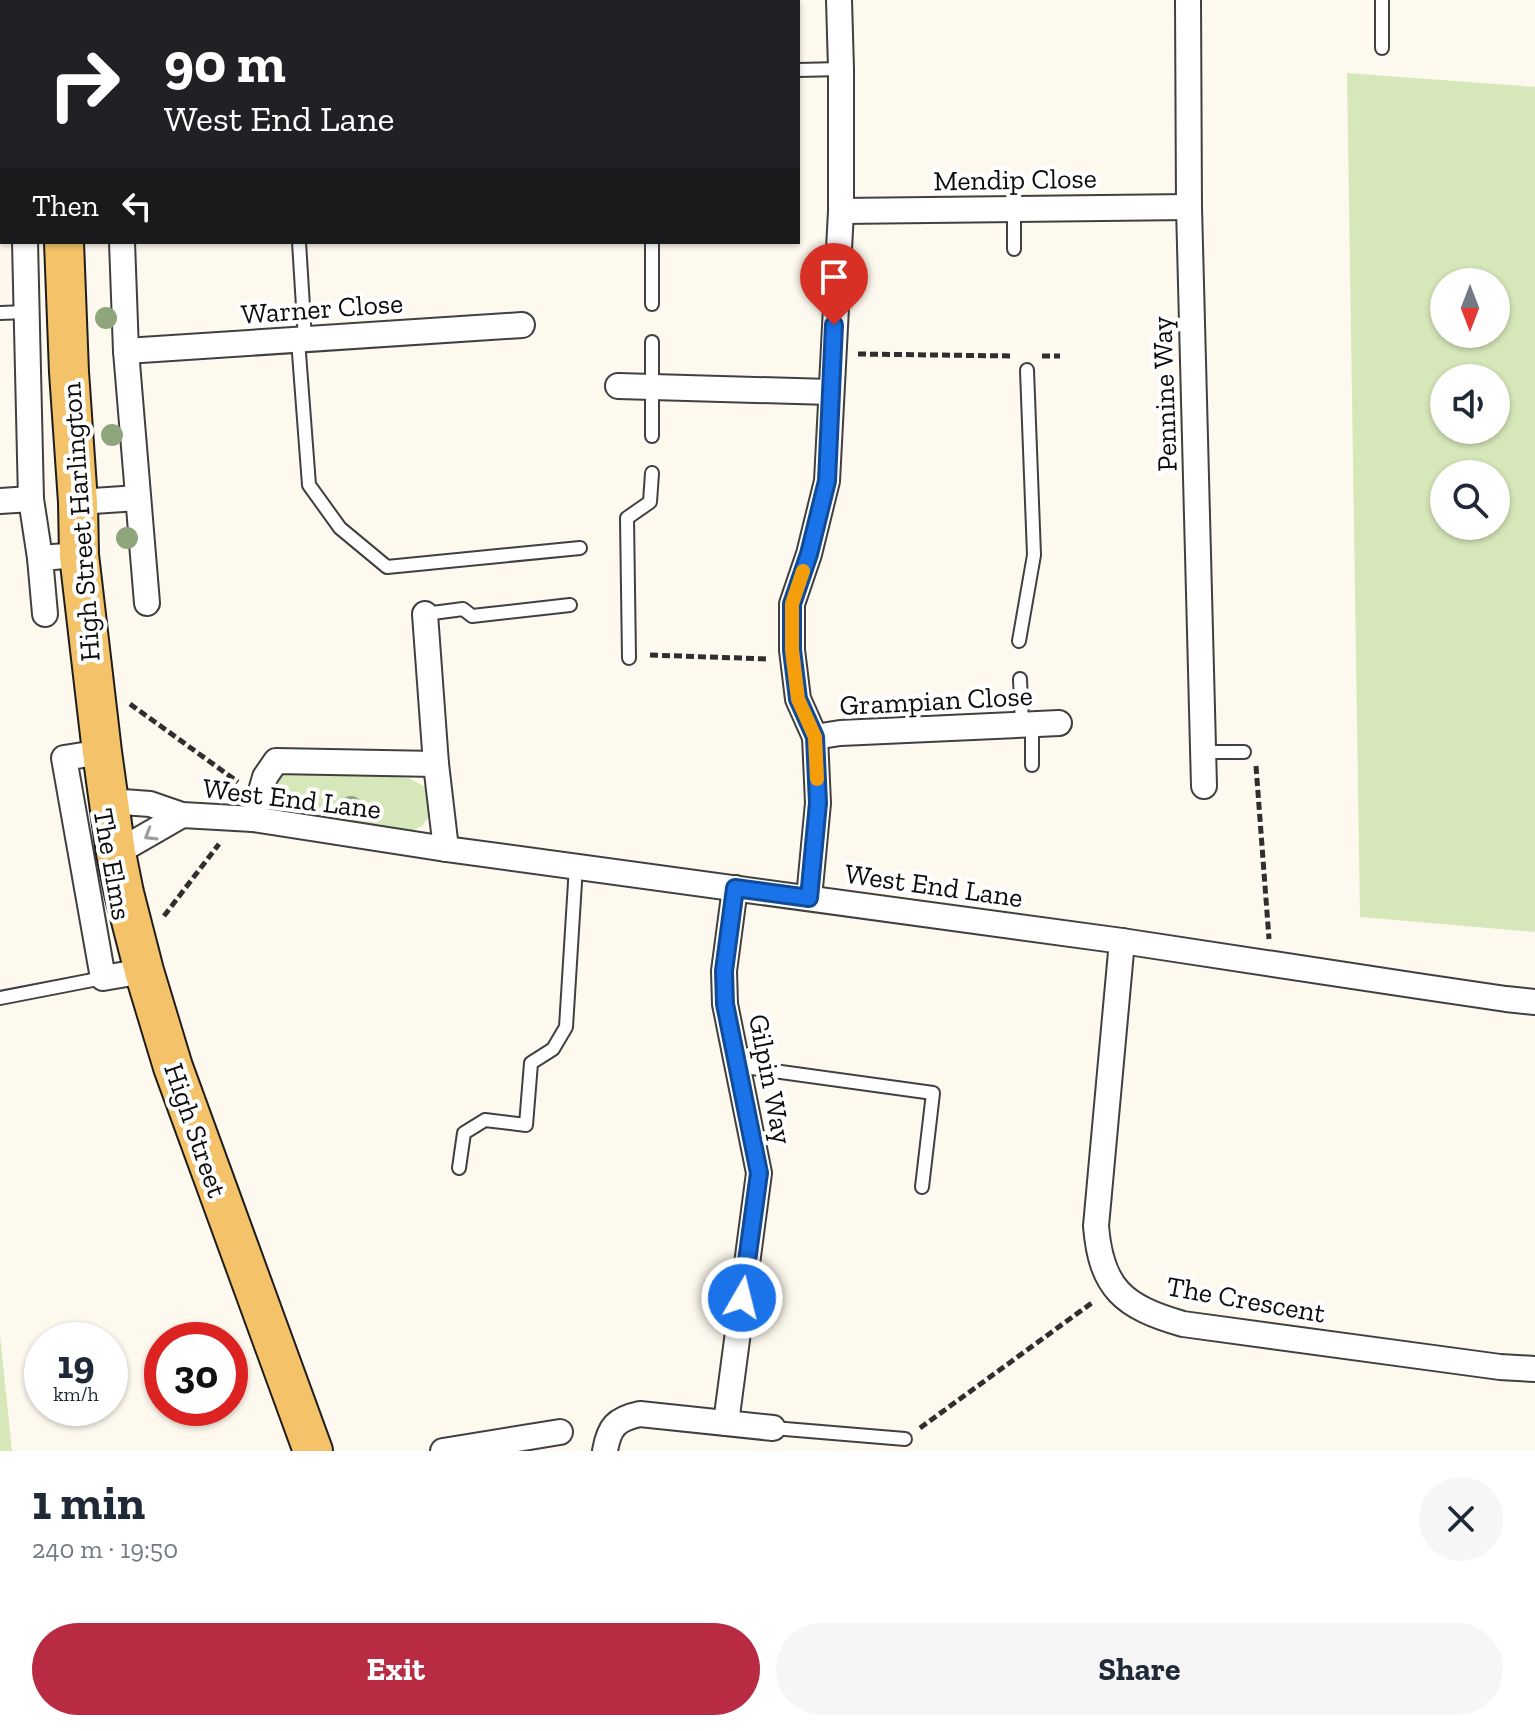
<!DOCTYPE html>
<meta charset="utf-8">
<style>
:root{--surface:#fff;--page:#f6f6f7;--text:#1f2937;--muted:#747a83;--accent:#b82b42}
body{margin:0;font-family:"Zilla Slab",serif;background:var(--page);color:var(--text);height:100vh;display:flex;flex-direction:column;font-size:30px;white-space:nowrap}
*{box-sizing:border-box;margin:0}
p{font-size:26px;color:var(--muted)}
.icon{flex:none;width:44px;height:44px;fill:none;stroke:currentColor;stroke-width:2;stroke-linecap:round;stroke-linejoin:round}
.map{position:relative;height:1451px;overflow:hidden}
.sheet{display:flex;flex-direction:column;background:var(--surface);flex:1}
.sheet>*{flex:none}
.guide{position:absolute;left:0px;top:0px;width:800px;height:244px;box-shadow:0 2px 6px #0004;background:#202124;color:#fff;overflow:hidden}
.needle{width:52px;rotate:180deg}
.tools{position:absolute;left:1430px;top:268px;display:grid;gap:16px}
.tools a{display:grid;place-items:center;width:80px;height:80px;border-radius:50%;background:var(--surface);box-shadow:0 2px 6px #0004;font-size:40px}
.speed{position:absolute;left:24px;top:1322px;display:flex;gap:16px;font-size:40px;font-weight:700;text-align:center}
.speed>*{display:grid;place-content:center;width:104px;height:104px;border-radius:50%;background:var(--surface);box-shadow:0 2px 6px #0004;line-height:1}
.speed small{font-size:20px;font-weight:400}
.speed .limit{border:12px solid #d22;background:#fff;color:#111}
.pin{position:absolute;display:grid;place-items:center;width:68px;height:68px;color:#fff;margin:-82px -34px;border-radius:50% 50% 50% 0;rotate:-45deg;box-shadow:0 0 8px #0007}
.pin .icon{rotate:45deg}
.me{position:absolute;width:88px;margin:-44px;rotate:8deg;stroke-linejoin:round;filter:drop-shadow(0 0 6px #0008)}
.turn{display:flex;align-items:center;gap:28px;height:168px;padding:0 32px;font-size:36px}
.turn .icon{width:104px;height:104px;stroke-width:2.5}
.turn b{display:block;font-size:56px;line-height:68px}
.then{display:flex;align-items:center;height:76px;padding:0 32px;background:#0003;gap:16px;font-size:30px}
.round{display:grid;place-items:center;flex:none;width:84px;height:84px;border-radius:42px;background:var(--page)}
.head{display:flex;align-items:center;justify-content:space-between;height:136px;padding:0 32px}
h1{font-size:48px;font-weight:800;line-height:60px}
.primary-button{display:flex;gap:16px;margin-top:auto;padding:16px 32px}
.primary-button a{flex:1;height:92px;border-radius:48px;background:var(--accent);color:#fff;font-size:32px;font-weight:800;line-height:92px;text-align:center}
.primary-button a+a{background:var(--page);color:var(--text)}
.map>svg:first-child{display:block}
</style>
<div class="map">
<svg width="1535" height="1451" viewBox="0 0 1535 1451">
<rect width="100%" height="100%" fill="#fef9ee"/>
<!-- green -->
<g fill="#d6e7b9" fill-rule="evenodd">
<path d="M1347 73 1535 87V932L1360 917ZM1444 282H1496V334H1444ZM1444 378H1496V430H1444ZM1444 474H1496V526H1444Z"/>
<path d="M296 770 409 778 425 787 432 802 428 818 422 826 407 833 287 815 279 808 272 797 273 785 278 775Z"/>
<path d="M0 1335 12 1451H0Z"/>
</g>
<g fill="none" stroke-linecap="round" stroke-linejoin="round">
<defs>
<g id="lane">
<path d="M666 0V2"/>
<path d="M1382 48V0"/>
<path d="M798 70 841 69"/>
<path d="M1014 209V249"/>
<path d="M299 242 305 339"/>
<path d="M652 304V242"/>
<path d="M0 313 27 312"/>
<path d="M298 340 309 485 340 528 387 567 580 548"/>
<path d="M652 436V342"/>
<path d="M425 614 463 609 472 616 570 605"/>
<path d="M1019 641 1034 555 1027 370"/>
<path d="M629 658 627 518 650 502 652 473"/>
<path d="M1020 679 1022 725"/>
<path d="M1032 725V765"/>
<path d="M1204 752H1244"/>
<path d="M0 998 103 978"/>
<path d="M738 1066 933 1093 922 1187"/>
<path d="M459 1168 464 1133 485 1120 526 1125 531 1063 553 1049 566 1027 576 866"/>
<path d="M773 1428 905 1439"/>
</g>
<g id="street">
<path d="M1188 0 1189 207 1204 786"/>
<path d="M841 211 1189 207"/>
<path d="M25 242 31 499"/>
<path d="M122 242 126 351 147 603"/>
<path d="M126 351 522 325"/>
<path d="M618 386 830 392"/>
<path d="M0 501 31 499 40 558"/>
<path d="M78 502 138 498"/>
<path d="M45 614 40 558 79 555"/>
<path d="M425 614 436 764 446 849"/>
<path d="M815 737 840 733 1059 723"/>
<path d="M102 752 64 758 103 978 144 971"/>
<path d="M109 801 150 804 182 815 253 819 446 849 1122 941 1418 986 1506 999 1535 1002"/>
<path d="M253 819 265 777 276 761 436 764"/>
<path d="M116 853 182 815"/>
<path d="M809 898 818 803 815 737 798 699 792 650V604L809 554 827 481 841 211V69L839 0"/>
<path d="M1122 941 1096 1226C1101 1289 1124 1307 1183 1324L1500 1367 1535 1369"/>
<path d="M726 1423 759 1173 725 1004 724 971 735 888"/>
<path d="M443 1451 560 1432"/>
<path d="M605 1451C609 1427 616 1419 640 1414L773 1428"/>
</g>
<g id="primary">
<path d="M70 2V0"/>
<path d="M64 242 69 372 78 502 79 555 102 752 116 853 124 893 144 971 173 1067 313 1451"/>
</g>
</defs>
<!-- lane casing -->
<use href="#lane" stroke="#404040" stroke-width="16"/>
<!-- street casing -->
<use href="#street" stroke="#404040" stroke-width="28"/>
<!-- primary casing -->
<use href="#primary" stroke="#1e1e1e" stroke-width="42"/>
<!-- path -->
<g stroke="#2f2f2f" stroke-width="5" stroke-dasharray="8 4" stroke-linecap="butt">
<path d="M706 0V2"/>
<path d="M858 354 1012 356"/>
<path d="M1042 356H1060"/>
<path d="M650 655 768 659"/>
<path d="M130 704 238 782"/>
<path d="M1256 766 1269 939"/>
<path d="M164 916 219 844"/>
<path d="M920 1428 1093 1302"/>
</g>
<!-- lane -->
<use href="#lane" stroke="#fff" stroke-width="12"/>
<!-- street -->
<use href="#street" stroke="#fff" stroke-width="24"/>
<!-- primary -->
<use href="#primary" stroke="#f3c269" stroke-width="38"/>
</g>
<!-- trees -->
<g fill="#8fa67d">
<circle cx="106" cy="318" r="11"/>
<circle cx="112" cy="435" r="11"/>
<circle cx="127" cy="538" r="11"/>
<circle cx="351" cy="807" r="11"/>
</g>
<!-- one-way arrows -->
<defs><path id="oneway-chevron" d="M-2-3.5L2.5 0L-2 3.5" fill="none" stroke-width="1.6" stroke-linecap="round" stroke-linejoin="round" transform="scale(2)"/></defs>
<use stroke="#9e9e9e" href="#oneway-chevron" transform="translate(150 835) rotate(149)"/>
<g fill="none" stroke-linecap="round" stroke-linejoin="round">
<defs>
<path id="route" d="M742 1298 759 1173 725 1004 724 971 735 888 809 898 818 803 815 737 798 699 792 650V604L809 554 827 481 834 325"/>
</defs>
<!-- route casing -->
<use href="#route" stroke="#114b97" stroke-width="20"/>
<!-- route -->
<use href="#route" stroke="#1a73e8" stroke-width="14"/>
<!-- slow -->
<path stroke="#f59e0b" stroke-width="14" d="M803 571 792 604V650L798 699 815 737 817 779"/>
</g>
<g text-anchor="middle" stroke-width="8" stroke-linejoin="round" paint-order="stroke">
<!-- street labels -->
<g font-size="28" fill="#0d0d0d" stroke="#fff">
<text transform="translate(1015 179) rotate(-1)" y="10">Mendip Close</text>
<text transform="translate(322 308) rotate(-4)" y="10">Warner Close</text>
<text transform="translate(1164 394) rotate(-92)" y="10">Pennine Way</text>
<text transform="translate(80 522) rotate(-94)" y="10">High Street Harlington</text>
<text transform="translate(936 700) rotate(-3)" y="10">Grampian Close</text>
<text transform="translate(292 798) rotate(7)" y="10">West End Lane</text>
<text transform="translate(113 864) rotate(80)" y="10">The Elms</text>
<text transform="translate(934 885) rotate(8)" y="10">West End Lane</text>
<text transform="translate(771 1079) rotate(79)" y="10">Gilpin Way</text>
<text transform="translate(196 1130) rotate(71)" y="10">High Street</text>
<text transform="translate(1246 1299) rotate(10)" y="10">The Crescent</text>
</g>
</g>
</svg>
<div class="tools">
<a><svg class="needle" viewBox="-14 -14 28 28"><path d="M0-13l5 13h-10z" fill="#e53935"/><path d="M0 13l5-13h-10z" fill="#747a83"/></svg></a>
<a><svg class="icon" aria-label="sound" viewBox="0 0 24 24"><path d="M4 9h4l5-4v14l-5-4H4zM17 9q2 3 0 6"/></svg></a>
<a><svg class="icon" aria-label="search" viewBox="0 0 24 24"><circle cx="10" cy="10" r="6"/><path d="M15 15l6 6"/></svg></a>
</div>
<div class="speed"><div>19<small>km/h</small></div><div class="limit">30</div></div>
<div class="pin" style="left:834px;top:325px;background:#d93025"><svg class="icon" aria-label="arrive" viewBox="0 0 24 24"><path d="M6 21V4h12l-3 4 3 4H6"/></svg></div>
<svg class="me" style="left:742px;top:1298px" viewBox="-20 -20 40 40"><circle r="17" fill="#1a73e8" stroke="#fff" stroke-width="3"/><path d="M0-11L8 9 0 5-8 9z" fill="#fff"/></svg>
<div class="guide">
<div class="turn"><svg class="icon" aria-label="right" viewBox="0 0 24 24"><path d="M7 20v-9h11M14 6l5 5-5 5"/></svg><div><b>90 m</b>West End Lane</div></div>
<div class="then">Then<svg class="icon" aria-label="left" viewBox="0 0 24 24"><path d="M17 20v-9H6M10 6l-5 5 5 5"/></svg></div>
</div>
</div>
<section class="sheet">
<div class="head"><div><h1>1 min</h1><p>240 m · 19:50</p></div><a class="round"><svg class="icon" aria-label="close" viewBox="0 0 24 24"><path d="M6 6l12 12M18 6L6 18"/></svg></a></div>
<div class="primary-button"><a>Exit</a><a>Share</a></div>
</section>
